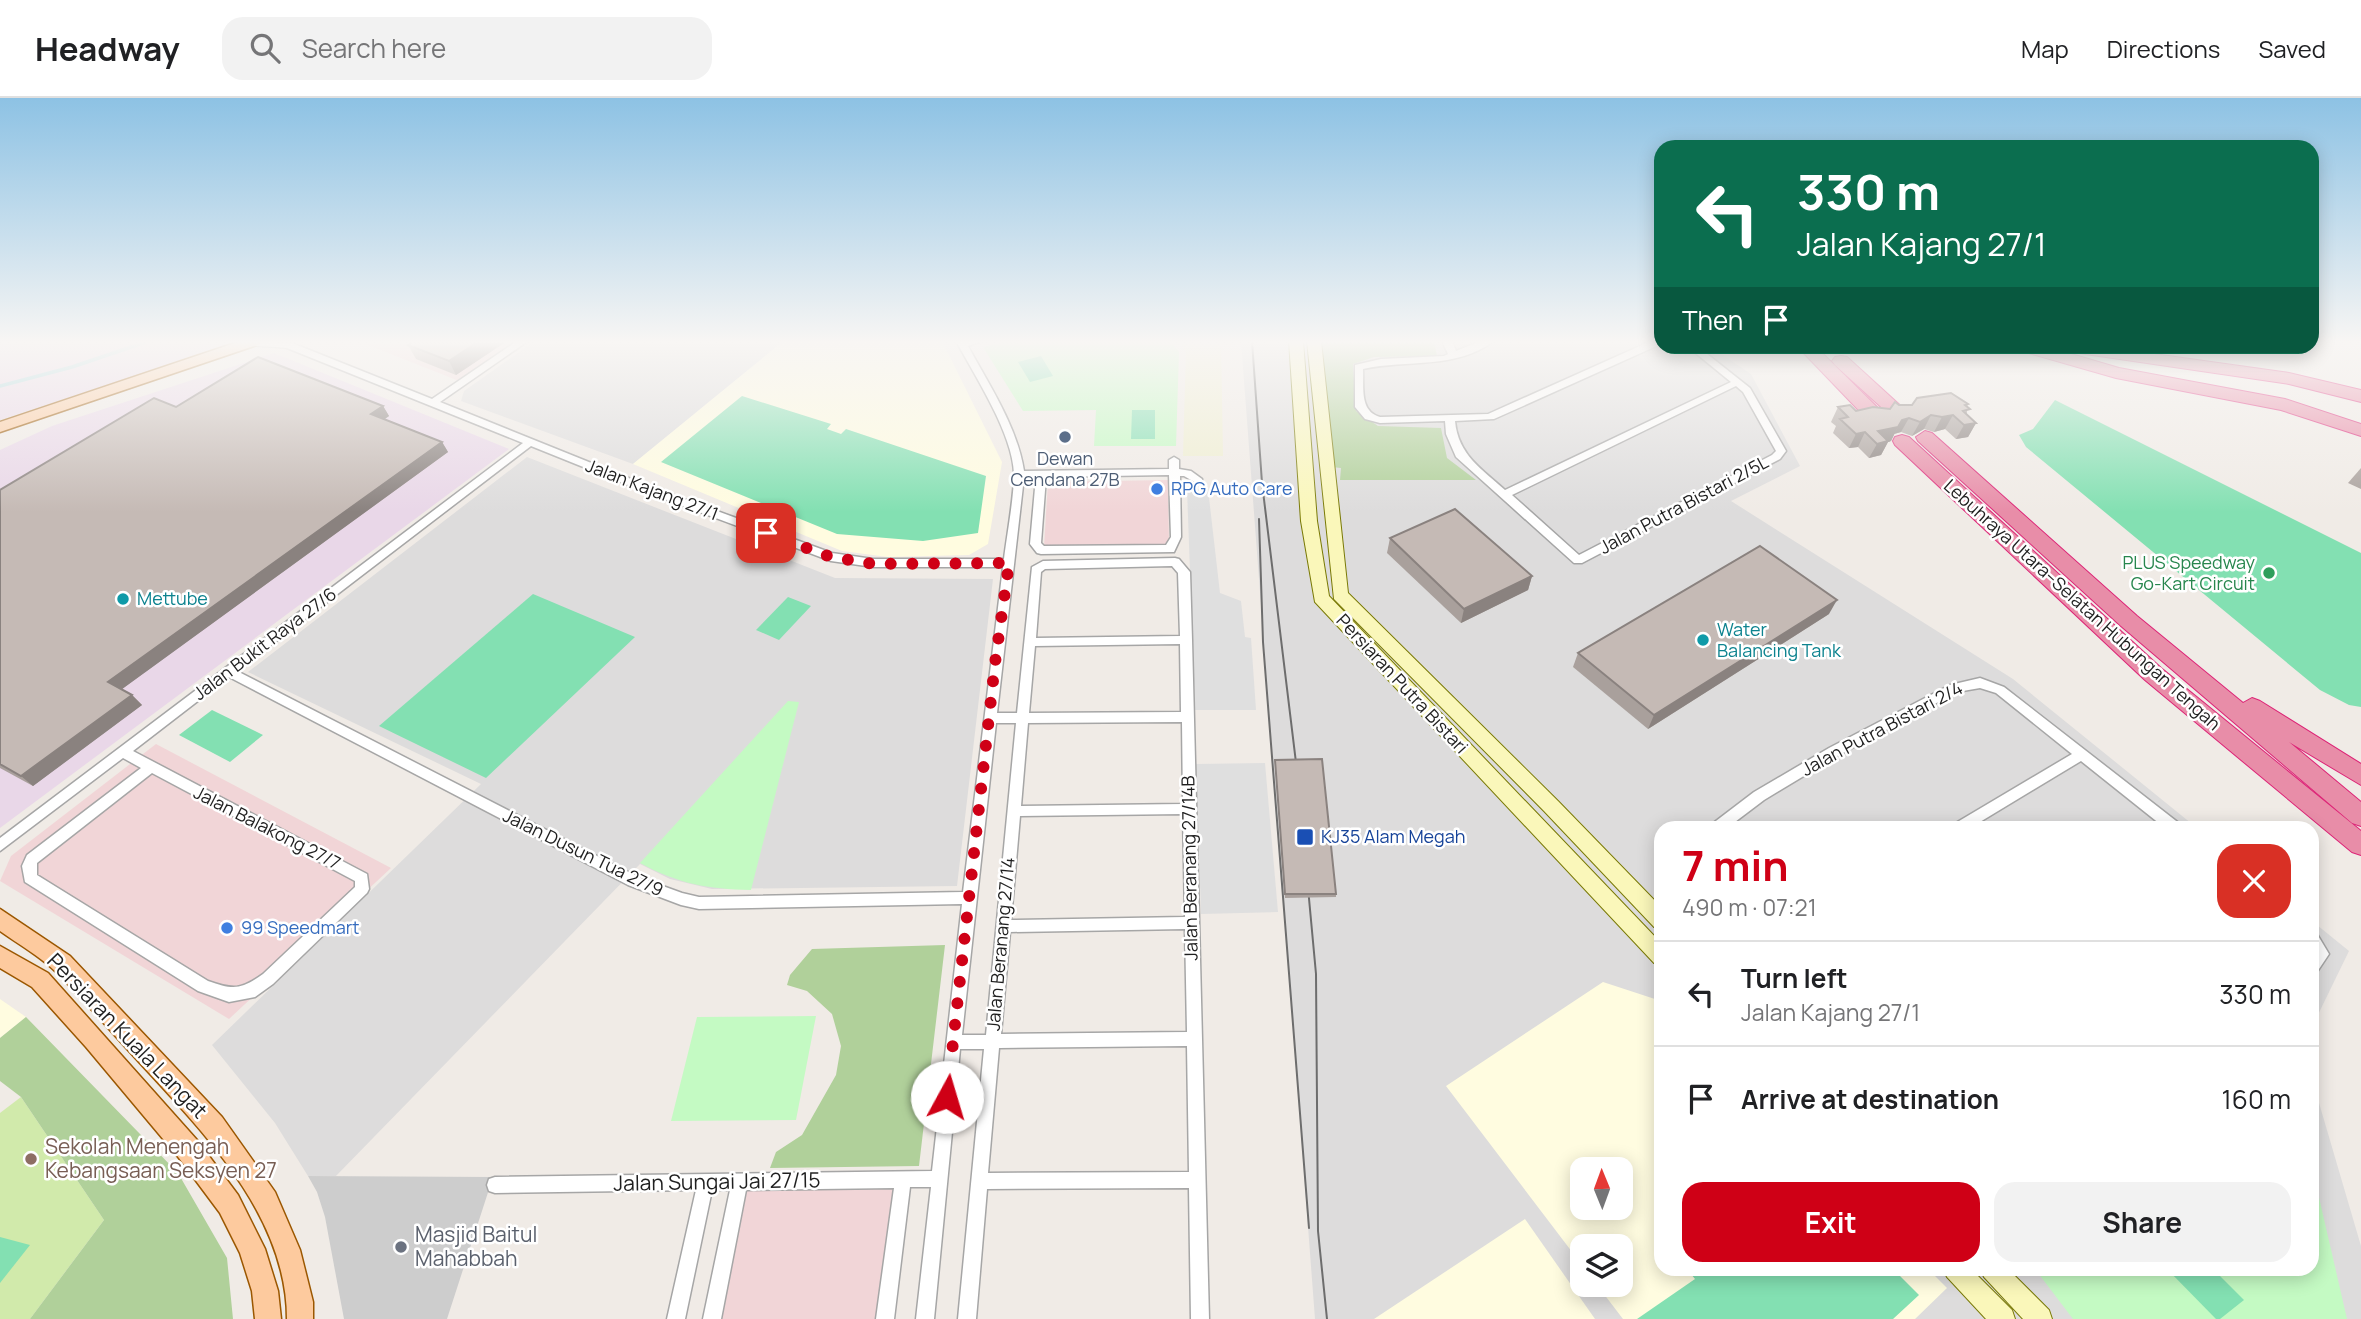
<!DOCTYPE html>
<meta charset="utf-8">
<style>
:root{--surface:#fff;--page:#f2f2f2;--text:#202124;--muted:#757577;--line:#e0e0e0;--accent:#cf0016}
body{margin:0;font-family:Manrope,sans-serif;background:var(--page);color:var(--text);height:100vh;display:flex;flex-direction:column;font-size:26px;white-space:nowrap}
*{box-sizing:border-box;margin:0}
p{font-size:23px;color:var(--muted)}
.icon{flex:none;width:38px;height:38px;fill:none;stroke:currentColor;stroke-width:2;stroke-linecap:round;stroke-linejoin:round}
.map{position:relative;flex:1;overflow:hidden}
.drawer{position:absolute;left:1654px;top:723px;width:665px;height:455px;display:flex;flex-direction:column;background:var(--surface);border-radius:21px;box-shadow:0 4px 18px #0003}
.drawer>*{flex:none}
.hud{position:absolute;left:1654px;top:42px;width:665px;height:214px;border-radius:21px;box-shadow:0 4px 18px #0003;background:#0b6e4f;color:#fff;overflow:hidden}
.needle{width:46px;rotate:359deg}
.buttons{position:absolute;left:1570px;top:1059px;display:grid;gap:14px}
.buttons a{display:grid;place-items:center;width:63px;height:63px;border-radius:14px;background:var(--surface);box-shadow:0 4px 18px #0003;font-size:35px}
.pin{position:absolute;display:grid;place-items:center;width:60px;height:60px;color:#fff;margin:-30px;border-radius:14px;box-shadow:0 4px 10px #0006}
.me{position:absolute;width:77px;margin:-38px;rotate:6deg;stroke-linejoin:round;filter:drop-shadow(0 0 5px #0008)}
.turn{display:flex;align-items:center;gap:24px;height:147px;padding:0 28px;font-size:32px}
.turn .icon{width:91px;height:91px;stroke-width:2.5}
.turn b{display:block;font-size:49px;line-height:60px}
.then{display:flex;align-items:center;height:66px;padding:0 28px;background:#0003;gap:14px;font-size:26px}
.round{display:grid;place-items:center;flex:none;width:74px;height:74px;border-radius:21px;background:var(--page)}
.head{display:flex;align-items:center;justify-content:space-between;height:119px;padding:0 28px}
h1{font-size:42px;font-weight:700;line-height:52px;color:var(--accent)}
.primary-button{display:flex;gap:14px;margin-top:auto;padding:14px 28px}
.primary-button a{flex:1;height:80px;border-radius:21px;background:var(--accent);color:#fff;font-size:28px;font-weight:700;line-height:80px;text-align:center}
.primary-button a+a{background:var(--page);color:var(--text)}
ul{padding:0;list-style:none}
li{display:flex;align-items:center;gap:21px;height:105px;padding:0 28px;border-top:2px solid var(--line)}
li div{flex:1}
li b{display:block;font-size:26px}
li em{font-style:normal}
header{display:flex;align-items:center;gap:42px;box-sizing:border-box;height:98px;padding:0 35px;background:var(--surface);border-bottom:2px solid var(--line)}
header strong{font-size:33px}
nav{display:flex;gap:38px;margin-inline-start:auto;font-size:24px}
.search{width:490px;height:63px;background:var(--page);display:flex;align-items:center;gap:18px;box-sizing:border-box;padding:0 24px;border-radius:21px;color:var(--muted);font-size:26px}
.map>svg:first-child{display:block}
</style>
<header>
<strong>Headway</strong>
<div class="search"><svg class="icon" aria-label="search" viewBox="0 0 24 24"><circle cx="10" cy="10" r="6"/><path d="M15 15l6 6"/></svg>Search here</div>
<nav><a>Map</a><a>Directions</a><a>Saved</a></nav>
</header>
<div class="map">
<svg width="2361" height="1221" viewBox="0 0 2361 1221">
<rect width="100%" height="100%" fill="#f0ebe6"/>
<!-- residential -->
<g fill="#dddcdc" fill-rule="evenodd">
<path d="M535 243H788L781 245 633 366 461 303 464 293Z"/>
<path d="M1241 243H1661V248L1711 249 1751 276 1800 368 1731 403 2013 581 2197 730H1661V1171H2312V981L2361 1148V1221H1315ZM1582 1071H1620V1110H1582ZM1582 1148H1620V1186H1582Z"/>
<path d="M527 359 835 480 993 481 957 788 712 791 670 781 640 766 336 1078H308L275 1025 212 947 481 686 248 574Z"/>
<path d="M2312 823 2349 853 2312 929Z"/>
</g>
<!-- commercial -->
<g fill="#f1d5d7">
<path d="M358 243H516L459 283Z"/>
<path d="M1168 382 1169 447 1044 449 1048 384Z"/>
<path d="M156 646 391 770 229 921 0 783 11 758Z"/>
<path d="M894 1087 877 1221H720L747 1090Z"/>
</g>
<!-- industrial -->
<g fill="#e9d7e8">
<path d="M0 243H241L0 322Z"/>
<path d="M274 255 509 351 0 730V352L52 328Z"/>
</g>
<!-- education -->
<g fill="#fffce0" fill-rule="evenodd">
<path d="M788 243H942L1002 364 988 446 969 457 888 459 842 453 633 366 781 245Z"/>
<path d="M1603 884 1661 903V1171H1928L1947 1190 1915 1221H1623L1597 1187 1620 1186V1148H1582V1167L1446 988ZM1582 1071H1620V1110H1582Z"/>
<path d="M0 901 26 919 0 940Z"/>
<path d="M1525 1121 1595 1221H1374Z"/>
</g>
<!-- religious -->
<path fill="#cdcdcd" d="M308 1078 493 1079 447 1221H344L325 1119 317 1094Z"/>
<!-- farmland -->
<path fill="#efeed1" d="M1178 243H1221L1223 358H1183L1186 253Z"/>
<!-- grass -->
<path fill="#d1eaab" d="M21 999 104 1122 30 1221H0V1015Z"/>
<!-- forest -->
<g fill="#b0d09a">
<path d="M1320 243H1434L1437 258 1374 259 1353 266 1356 313 1378 328 1441 330 1447 360 1476 382H1340L1341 370 1332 369Z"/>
<path d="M945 847 919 1068 770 1070 776 1054 802 1037 836 977 841 948 832 916 807 893 787 887 790 877 812 851Z"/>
<path d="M26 919 178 1075 227 1160 233 1221H30L104 1122 21 999 0 983V940Z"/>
</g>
<!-- park -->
<g fill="#c4fac3">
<path d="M1009 243H1171L1179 254 1176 348H1094L1096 312 1023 313 983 249Z"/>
<path d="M788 603 799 604 751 792C707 791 679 786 640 765Z"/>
<path d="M816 918 796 1022 671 1023 697 919Z"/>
<path d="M2312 1069 2347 1221H2073L2035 1171H2312Z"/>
</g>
<!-- pitch -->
<g fill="#83e0b2">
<path d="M1041 258 1053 278 1030 284 1018 264Z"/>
<path d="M742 298 831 326 827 331 841 336 846 331 986 378 978 435 923 443 837 436 661 364Z"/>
<path d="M2055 302 2361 455V609L2349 607 2320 592 2026 349 2019 337 2033 331Z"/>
<path d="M1132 312H1155V341H1131Z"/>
<path d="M533 496 635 539 486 680 379 628Z"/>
<path d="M788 499 811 508 779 542 756 532Z"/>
<path d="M212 612 263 637 230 664 179 637Z"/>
<path d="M0 1139 30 1147 0 1185Z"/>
<path d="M1687 1171H1893L1919 1197 1893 1221H1637L1695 1181Z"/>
<path d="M2167 1171H2213L2244 1202 2220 1221H2216Z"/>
</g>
<!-- parking -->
<g fill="#dfdfdf">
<path d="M1187 391H1208L1220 495 1241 503 1245 539 1251 540 1256 612H1195Z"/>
<path d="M1265 665 1278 814 1201 816 1196 666Z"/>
</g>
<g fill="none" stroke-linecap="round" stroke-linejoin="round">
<!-- stream -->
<path stroke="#a6d7de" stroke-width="3.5" d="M0 288 72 269 149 243"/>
<defs>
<g id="street">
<path d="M246 243 292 245 432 301 517 243H528L440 304 646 387 832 455 873 461H1004C1007 436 1014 400 1014 376 1013 336 975 278 956 243H982L968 248C989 287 1017 328 1024 373L1169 371V362L1174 359 1179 362V371L1191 373 1202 381V385L1198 386 1184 378H1180L1181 439 1174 454 1041 456 1037 455 1030 446 1036 379H1024L997 615H1017L1032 469 1043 463 1175 460 1179 461 1190 474 1192 542 1209 1221H1191L1189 1090 987 1091 976 1221H958L984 951H960L934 1221H916L931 1089H910L894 1221H876L894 1090 746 1092 721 1221H703L730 1092H712L685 1221H667L696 1092 495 1095 489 1093 487 1087 489 1081 495 1079 932 1073 962 806 699 811 681 807 628 787 229 579 133 653 367 776 369 791 367 795 273 886 255 899 229 904 198 893 25 784 22 768 27 757 141 670 123 660 0 753V740L523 345 287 250C276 248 252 249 244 245ZM531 348 638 391 831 463 873 469H1003L963 794 699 799 682 795 638 779 237 573ZM1169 377 1171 439 1166 447 1044 448 1041 445 1046 379ZM1172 468 1178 475 1180 538 1036 540 1041 474 1045 471ZM1180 546 1181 614 1029 615 1035 548ZM1182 624 1183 706 1021 708 1028 625ZM996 625H1016L986 937H962ZM152 675 355 783V789L263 876C241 892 233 892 208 883L37 777V765ZM1183 716 1185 819 1011 822 1020 718ZM1185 831 1187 934 1001 936 1010 834ZM1187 948 1189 1074 988 1075 999 950Z"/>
<path d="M1442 243H1452L1456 253 1481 243H1494C1455 272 1408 261 1363 271 1364 289 1359 313 1380 319L1488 316 1651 243H1661V246L1494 321 1455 323C1458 357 1482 371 1505 392L1731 284 1687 248H1697L1750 290 1786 353 1780 361 1582 465H1574L1456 359 1446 336 1445 323 1380 325 1365 321 1355 309V267L1381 261 1444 258 1448 256ZM1736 288 1743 294 1776 353 1772 357 1579 457 1512 397Z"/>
<path d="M1980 580 2004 589 2180 726 2181 730H2165L2081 663 1970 730H1953L1954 726 2072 656 1996 595 1980 590 1957 594 1837 658 1764 702 1727 730H1711L1712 726 1754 694 1829 650 1950 587Z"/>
<path d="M2312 834 2317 836 2329 856 2317 874 2312 875V858L2314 855 2312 852Z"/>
</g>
<g id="secondary">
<path d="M1289 243H1303L1317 423 1329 498 1661 845V868L1654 865 1315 504 1301 423Z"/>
<path d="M1307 243H1321L1348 495 1558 703 1661 809V832L1654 829 1544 713 1334 501Z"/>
<path d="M1943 1171H1971L2012 1212 2015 1221H1986L1947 1179Z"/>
<path d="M1980 1171H2008L2049 1212 2052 1221H2023L1984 1179Z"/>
</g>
<g id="primary">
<path d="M241 243H262L260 246 0 334V324Z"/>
<path d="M0 811 70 858 222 1019 275 1094 300 1152 313 1204V1221H287C287 1118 204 1035 139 964 111 934 85 903 56 874 40 858 18 846 0 833Z"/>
<path d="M0 848 48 875 197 1042 238 1097 265 1151 278 1193 281 1221H255L252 1193 240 1155 220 1115 179 1060 86 949 32 889 0 870Z"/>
</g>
<g id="highway">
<path d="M1797 248H1815L1883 315 1885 319 1883 323H1869Z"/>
<path d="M2016 248H2044L2119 270 2285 301 2361 326V338L2281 312 2116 280 2018 252Z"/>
<path d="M2097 248 2289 275 2361 292V304L2289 286 2065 253 2062 249Z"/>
<path d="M1841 258 1847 259 1904 311 1907 315 1904 319H1892L1835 267 1832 263 1835 259Z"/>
<path d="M1925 333 1932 335 2137 518 2243 605 2252 600 2260 603 2361 666V687L2289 644 2361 704V728L2352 725 2121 528 1918 343 1916 339Z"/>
<path d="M1902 337 1909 339 2161 570 2361 733V757L2352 754 2145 582 1895 347 1893 343 1895 339Z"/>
</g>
</defs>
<!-- street casing -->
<use href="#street" stroke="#a6a6a6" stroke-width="3"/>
<!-- secondary casing -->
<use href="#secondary" stroke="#797904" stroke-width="2"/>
<!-- primary casing -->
<use href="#primary" stroke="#9b5700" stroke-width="3"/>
<!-- highway casing -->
<use href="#highway" stroke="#dd2477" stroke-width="2"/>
<!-- street -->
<use href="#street" fill="#fff" fill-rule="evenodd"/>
<!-- secondary -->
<use href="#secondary" fill="#faf7ba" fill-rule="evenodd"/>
<!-- primary -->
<use href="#primary" fill="#fdca9e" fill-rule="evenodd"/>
<!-- highway -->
<use href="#highway" fill="#e88da8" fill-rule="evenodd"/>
<!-- tram -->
<g stroke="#6d6d6d" stroke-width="2">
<path d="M1252 243 1262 385 1298 681"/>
<path d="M1259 421 1263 544 1309 1130"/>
<path d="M1307 779 1316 876 1318 1133 1327 1221"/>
</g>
</g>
<!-- wall -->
<g fill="#a9a09c">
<path d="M415 243H507L456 277 416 261 408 247Z"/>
<path d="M1968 306 1967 309V317L1976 325 1968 339 1956 341 1945 331 1934 334 1924 331 1912 338 1901 334 1894 336 1891 343 1888 344 1881 357 1869 360 1858 349 1849 350 1833 335 1836 328 1831 324 1838 309 1856 313 1890 311 1899 307Z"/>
<path d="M383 308 389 318 385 321 442 344 448 354 122 591 132 597 142 607 33 688 0 670V392Z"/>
<path d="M2361 370V391L2348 385Z"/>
<path d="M1390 440 1532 478 1528 492 1461 525 1387 455Z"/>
<path d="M1829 516 1648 631 1573 569 1578 555Z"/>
<path d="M1275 662 1336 796V799L1285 800Z"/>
</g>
<!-- shaded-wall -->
<g fill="#8a827f">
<path d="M479 243H507L456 277 449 263Z"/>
<path d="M383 308 389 318 377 326 371 316Z"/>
<path d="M1931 317 1924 331 1912 338 1920 324Z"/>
<path d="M1953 317 1945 331 1934 334 1942 319Z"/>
<path d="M1909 320 1901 334 1894 336 1902 322Z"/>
<path d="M1976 325 1968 339 1956 341 1964 327Z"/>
<path d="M1898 329 1891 343 1888 344 1881 357 1869 360 1877 346 1878 333Z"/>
<path d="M1865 334 1858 349 1849 350 1856 336Z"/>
<path d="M442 344 448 354 118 594 108 584Z"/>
<path d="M1532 478 1528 492 1461 525 1464 511Z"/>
<path d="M1837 502 1829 516 1648 631 1654 617Z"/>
<path d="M132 597 142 607 33 688 21 678Z"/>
</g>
<!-- building -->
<g fill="#c5bab5" stroke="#8a827f" stroke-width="2">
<path d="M415 243H479L449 263 408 247Z"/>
<path d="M258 259 383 308 371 316 442 344 108 584 132 597 21 678 0 666V392L154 300 176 309Z"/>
<path d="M1951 295 1968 306 1965 307 1970 311 1963 313 1976 325 1964 327 1953 317 1942 319 1931 317 1920 324 1909 320 1902 322 1898 329 1878 333 1888 343 1877 346 1865 334 1856 336 1840 321 1848 319 1838 309 1850 307 1856 313 1873 309 1890 311 1895 304 1899 307H1912L1917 300Z"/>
<path d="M1455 411 1532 478 1464 511 1390 440Z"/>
<path d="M1760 448 1837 502 1654 617 1578 555Z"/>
<path d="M1322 661 1336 796H1285L1275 662Z"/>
</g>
<!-- sky -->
<linearGradient id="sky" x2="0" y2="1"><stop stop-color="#8dc2e4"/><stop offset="0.59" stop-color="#f8f6f4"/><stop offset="1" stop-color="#f8f6f4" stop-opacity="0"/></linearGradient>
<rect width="2361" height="414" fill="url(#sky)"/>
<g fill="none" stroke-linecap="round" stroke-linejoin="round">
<!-- route -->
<path stroke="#cf0016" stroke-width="12" stroke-dasharray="0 21.6" d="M766 435 831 459 873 466 1009 465 995 565 947 999"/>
</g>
<!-- markers -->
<circle fill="#5c6f8a" stroke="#fff" stroke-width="2.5" cx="1065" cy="339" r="7"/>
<g fill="#3f7fe0" stroke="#fff" stroke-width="2.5">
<circle cx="1157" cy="391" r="7"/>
<circle cx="227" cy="830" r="7"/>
</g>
<circle fill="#2e9e5b" stroke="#fff" stroke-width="2.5" cx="2269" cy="475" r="7"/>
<g fill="#0f9aa8" stroke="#fff" stroke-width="2.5">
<circle cx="123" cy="501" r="7"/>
<circle cx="1703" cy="542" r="7"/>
</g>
<rect fill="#1a4fb4" stroke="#fff" stroke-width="2.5" x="1296" y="730" width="18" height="18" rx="3.5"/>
<circle fill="#8d6e63" stroke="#fff" stroke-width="2.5" cx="31" cy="1061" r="7"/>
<circle fill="#6b7280" stroke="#fff" stroke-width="2.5" cx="401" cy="1149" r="7"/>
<g text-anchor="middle" stroke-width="5" stroke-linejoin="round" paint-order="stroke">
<!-- service labels -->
<g font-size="18" fill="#4e5e75" stroke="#fff">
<text x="1065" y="367">Dewan<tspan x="1065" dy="21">Cendana 27B</tspan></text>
</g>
<!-- shop labels -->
<g font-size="18" fill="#366cbe" stroke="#fff" text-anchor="start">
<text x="1171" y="397">RPG Auto Care</text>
<text x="241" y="836">99 Speedmart</text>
</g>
<!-- street labels -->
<g font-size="18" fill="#1f1f1f" stroke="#fff">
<text transform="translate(652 392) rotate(21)" y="6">Jalan Kajang 27/1</text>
<text transform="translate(1684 407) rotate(-28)" y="6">Jalan Putra Bistari 2/5L</text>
<text transform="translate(2082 507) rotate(42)" y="6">Lebuhraya Utara–Selatan Hubungan Tengah</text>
<text transform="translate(265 546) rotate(-37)" y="6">Jalan Bukit Raya 27/6</text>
<text transform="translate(1402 586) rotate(47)" y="6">Persiaran Putra Bistari</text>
<text transform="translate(1882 631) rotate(-28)" y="6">Jalan Putra Bistari 2/4</text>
<text transform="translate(267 730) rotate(27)" y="6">Jalan Balakong 27/7</text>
<text transform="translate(583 755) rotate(26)" y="6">Jalan Dusun Tua 27/9</text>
<text transform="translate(1190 770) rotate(-91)" y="6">Jalan Beranang 27/14B</text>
<text transform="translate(1001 846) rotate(-85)" y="6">Jalan Beranang 27/14</text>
</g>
<!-- leisure labels -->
<g font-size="18" fill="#27864d" stroke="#fff" text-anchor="end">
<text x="2255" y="471">PLUS Speedway<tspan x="2255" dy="21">Go-Kart Circuit</tspan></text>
</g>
<!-- culture labels -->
<g font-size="18" fill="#0d838f" stroke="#fff" text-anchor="start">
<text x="137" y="507">Mettube</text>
<text x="1717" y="538">Water<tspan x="1717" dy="21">Balancing Tank</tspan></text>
</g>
<!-- transit labels -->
<g font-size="18" fill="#164399" stroke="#fff" text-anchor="start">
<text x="1321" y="745">KJ35 Alam Megah</text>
</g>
<!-- near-street labels -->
<g font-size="21" fill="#1f1f1f" stroke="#fff">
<text transform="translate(127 938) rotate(46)" y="7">Persiaran Kuala Langat</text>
<text transform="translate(717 1084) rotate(-1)" y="7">Jalan Sungai Jai 27/15</text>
</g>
<!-- near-education labels -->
<g font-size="21" fill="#785e54" stroke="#fff" text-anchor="start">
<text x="45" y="1056">Sekolah Menengah<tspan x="45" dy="24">Kebangsaan Seksyen 27</tspan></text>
</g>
<!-- near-worship labels -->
<g font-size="21" fill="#5b616d" stroke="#fff" text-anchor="start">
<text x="415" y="1144">Masjid Baitul<tspan x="415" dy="24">Mahabbah</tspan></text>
</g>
</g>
</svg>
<div class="buttons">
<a><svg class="needle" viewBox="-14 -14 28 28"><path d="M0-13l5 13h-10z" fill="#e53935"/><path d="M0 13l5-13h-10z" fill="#757577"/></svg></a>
<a><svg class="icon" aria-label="layers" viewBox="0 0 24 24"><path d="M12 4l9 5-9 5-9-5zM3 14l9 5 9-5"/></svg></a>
</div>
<div class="pin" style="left:766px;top:435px;background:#d93025"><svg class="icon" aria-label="arrive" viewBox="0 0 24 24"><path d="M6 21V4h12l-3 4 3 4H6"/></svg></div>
<svg class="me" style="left:947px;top:999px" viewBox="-20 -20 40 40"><circle r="19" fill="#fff"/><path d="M0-13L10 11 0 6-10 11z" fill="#cf0016"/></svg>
<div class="hud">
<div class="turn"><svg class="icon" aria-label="left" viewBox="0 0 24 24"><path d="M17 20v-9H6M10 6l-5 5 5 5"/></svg><div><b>330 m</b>Jalan Kajang 27/1</div></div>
<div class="then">Then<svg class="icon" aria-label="arrive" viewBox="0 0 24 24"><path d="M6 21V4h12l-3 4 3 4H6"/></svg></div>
</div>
<section class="drawer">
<div class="head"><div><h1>7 min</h1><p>490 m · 07:21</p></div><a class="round" style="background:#d93025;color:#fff"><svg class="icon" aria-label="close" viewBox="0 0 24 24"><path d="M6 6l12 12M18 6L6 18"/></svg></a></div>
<ul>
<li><svg class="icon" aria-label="left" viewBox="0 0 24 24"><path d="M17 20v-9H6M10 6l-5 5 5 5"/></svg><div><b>Turn left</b><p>Jalan Kajang 27/1</p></div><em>330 m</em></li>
<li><svg class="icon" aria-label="arrive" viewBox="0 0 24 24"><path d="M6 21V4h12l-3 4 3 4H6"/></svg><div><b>Arrive at destination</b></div><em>160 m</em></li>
</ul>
<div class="primary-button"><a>Exit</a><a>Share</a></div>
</section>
</div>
